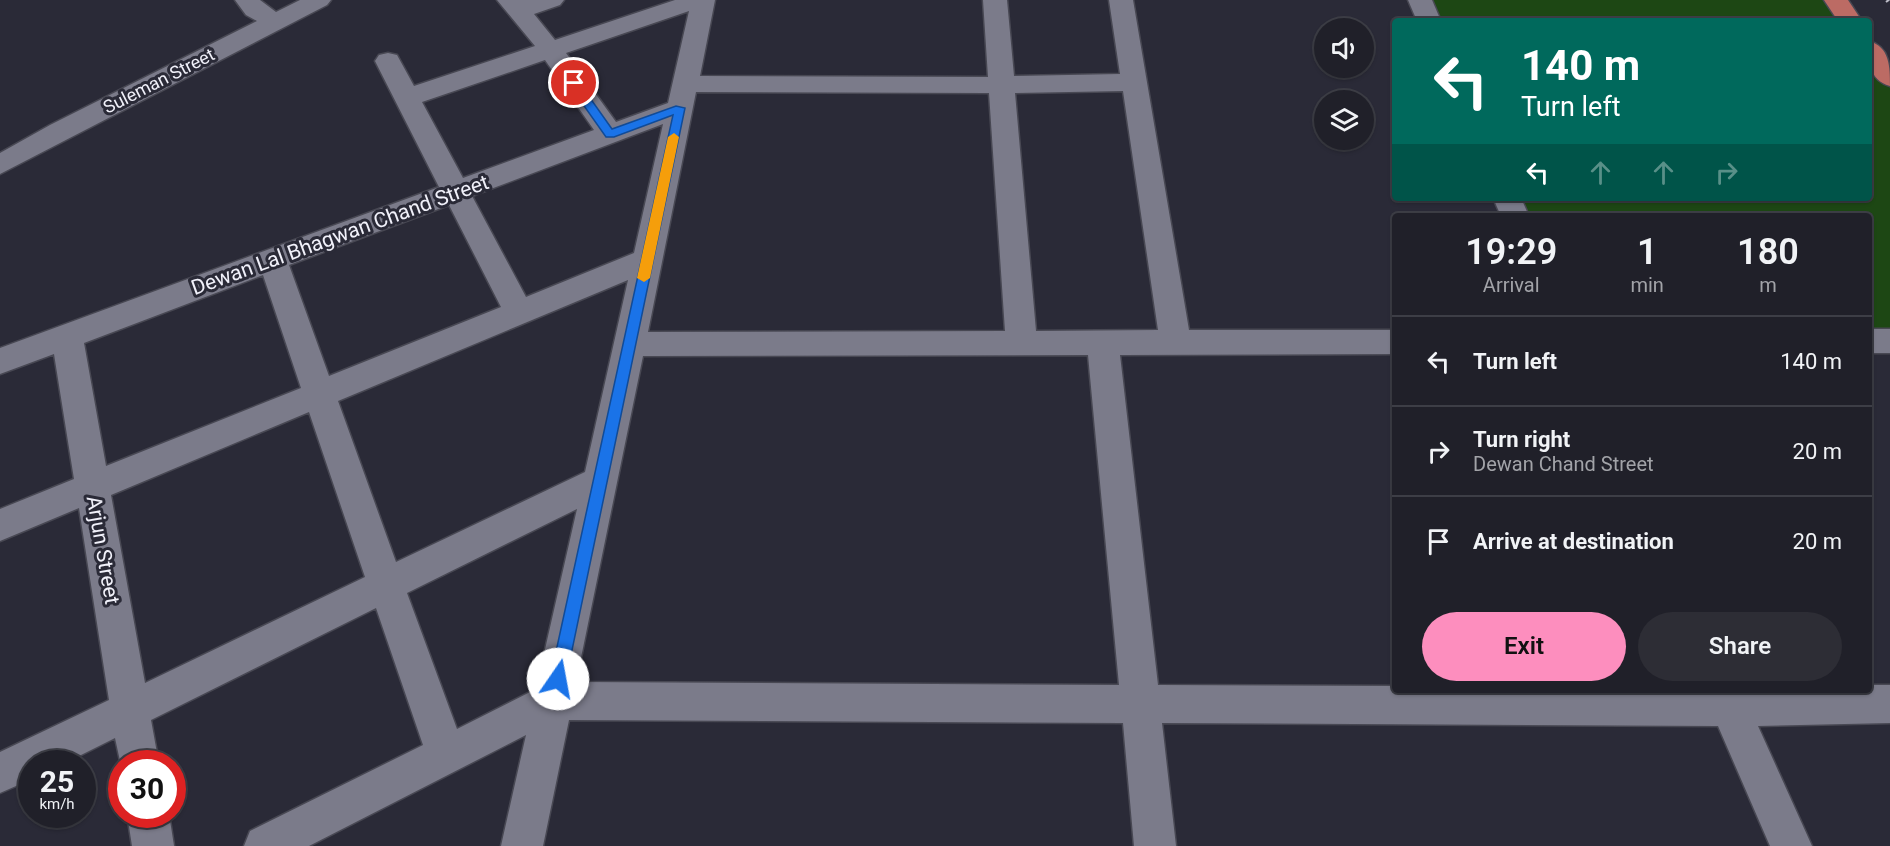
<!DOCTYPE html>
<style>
:root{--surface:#202029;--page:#2d2d35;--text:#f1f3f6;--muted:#a2a3a8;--line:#3d3e46;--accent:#fd8ebe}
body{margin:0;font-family:Roboto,sans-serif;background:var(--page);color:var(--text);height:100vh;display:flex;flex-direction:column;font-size:22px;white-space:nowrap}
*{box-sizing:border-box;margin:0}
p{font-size:20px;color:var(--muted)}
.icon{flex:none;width:33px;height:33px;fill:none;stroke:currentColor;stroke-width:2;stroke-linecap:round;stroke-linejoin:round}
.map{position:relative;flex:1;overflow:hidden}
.details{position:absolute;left:1392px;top:213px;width:480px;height:480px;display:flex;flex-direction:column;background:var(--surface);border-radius:6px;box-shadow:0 2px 4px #0004,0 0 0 2px var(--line)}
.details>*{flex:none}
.guide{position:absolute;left:1392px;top:18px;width:480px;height:183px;border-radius:6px;box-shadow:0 2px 4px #0004,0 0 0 2px var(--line);background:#00695c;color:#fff;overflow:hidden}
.fabs{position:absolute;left:1314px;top:18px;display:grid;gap:12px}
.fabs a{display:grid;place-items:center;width:60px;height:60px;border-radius:50%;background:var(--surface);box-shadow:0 2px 4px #0004,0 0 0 2px var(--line);font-size:30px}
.speed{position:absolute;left:18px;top:750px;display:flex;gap:12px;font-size:30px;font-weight:700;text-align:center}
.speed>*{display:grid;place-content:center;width:78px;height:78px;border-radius:50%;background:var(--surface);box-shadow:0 2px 4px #0004,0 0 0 2px var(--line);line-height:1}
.speed small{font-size:15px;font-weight:400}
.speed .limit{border:9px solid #d22;background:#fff;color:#111}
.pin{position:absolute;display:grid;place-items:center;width:51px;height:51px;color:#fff;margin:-26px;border:3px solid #fff;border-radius:50%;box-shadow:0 2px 6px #0007}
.me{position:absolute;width:66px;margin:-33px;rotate:12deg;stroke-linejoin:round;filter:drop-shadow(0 0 4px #0008)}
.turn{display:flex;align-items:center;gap:21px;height:126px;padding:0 30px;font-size:27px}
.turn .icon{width:78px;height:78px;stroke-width:2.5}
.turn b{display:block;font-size:42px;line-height:51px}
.lanes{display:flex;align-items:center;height:57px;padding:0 30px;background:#0003;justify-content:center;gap:30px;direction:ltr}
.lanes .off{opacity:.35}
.eta{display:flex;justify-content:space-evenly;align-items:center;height:102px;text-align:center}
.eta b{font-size:36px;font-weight:600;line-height:42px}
.action{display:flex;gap:12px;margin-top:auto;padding:12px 30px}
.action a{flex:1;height:69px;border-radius:36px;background:var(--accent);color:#111;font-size:24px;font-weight:600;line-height:69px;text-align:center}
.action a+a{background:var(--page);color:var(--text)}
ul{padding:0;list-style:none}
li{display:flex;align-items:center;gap:18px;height:90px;padding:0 30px;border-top:2px solid var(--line)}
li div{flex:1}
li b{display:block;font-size:22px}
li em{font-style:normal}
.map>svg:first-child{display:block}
</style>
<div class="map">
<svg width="1890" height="846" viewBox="0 0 1890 846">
<rect width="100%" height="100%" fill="#2a2a37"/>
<!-- green -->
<g fill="#1d4714">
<path d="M1420 0H1841L1856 21H1429Z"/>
<path d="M1869 39 1890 67V341H1869V216H1515L1507 198H1869Z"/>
</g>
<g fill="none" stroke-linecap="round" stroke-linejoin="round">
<defs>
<g id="minor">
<path d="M235 0H260L276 12 300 0H331L327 5 0 174V153L50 125 257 21 246 15Z"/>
<path d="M497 0H564L560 5 534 14 555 40 675 0H715L700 76 988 77 983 0H1007L1014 76 1120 74 1109 0H1133L1189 330H1395V354L1120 355 1158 685 1395 686V690H1869V685H1890V723L1758 726 1812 846H1770L1718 726 1162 723 1176 846H1134L1123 723 569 720 543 846H501L526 735 309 846H244L250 831 423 745 376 608 151 720 159 764H122V770L115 738 63 764H32V779L0 793V752L109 700 79 508 0 541V509L74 479 54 354 0 374V348L439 187 375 61 379 55 388 53 397 55 414 86 535 46ZM689 11 668 103 616 122 566 53ZM545 60 594 130 463 178 422 102ZM1123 91 1158 330 1036 331 1015 93ZM696 92 989 93 1005 331 648 332ZM663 124 634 253 526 297 472 196ZM449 205 501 307 329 376 289 265ZM263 275 301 388 106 466 84 343ZM628 280 585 472 396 562 338 401ZM1088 355 1119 685 576 682 643 356ZM309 412 365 577 145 683 111 495ZM577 509 536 689 457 729 407 593Z"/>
<path d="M1408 0H1432L1441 21H1417Z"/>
<path d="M1493 198H1521L1529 216H1501Z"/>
<rect x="1869" y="329" width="21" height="24"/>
<path d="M127 814H169L174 846H132Z"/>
</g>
<g id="primary">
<path d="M1824 0H1848L1862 21H1838Z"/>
<path d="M1869 41C1890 47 1890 67 1890 86 1868 80 1869 60 1869 41Z"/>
</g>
</defs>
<!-- minor casing -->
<use href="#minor" stroke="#484853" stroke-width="3"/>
<!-- primary casing -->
<use href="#primary" stroke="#484853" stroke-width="3"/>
<!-- minor -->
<use href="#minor" fill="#7b7b8a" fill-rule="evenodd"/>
<!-- primary -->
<use href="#primary" fill="#bc6b64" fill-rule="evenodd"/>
<!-- rail -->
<path stroke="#bebec8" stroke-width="4" stroke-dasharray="2 5" stroke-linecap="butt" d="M1887 0 1890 4"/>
</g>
<!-- route -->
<path fill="#1a73e8" stroke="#114b97" stroke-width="1.5" d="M570 81H578L612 129 676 106 685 108 566 679 563 684 558 687 552 684 550 679 673 115 614 137H606L570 86Z"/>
<!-- slow -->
<path fill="#f59e0b" d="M674 133 679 137 650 278 644 282 637 278 668 137Z"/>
<g text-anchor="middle" stroke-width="6" stroke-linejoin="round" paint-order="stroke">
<!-- far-street labels -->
<g font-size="18" fill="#f1f1fa" stroke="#2a2a37">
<text transform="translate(159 81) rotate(-27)" y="6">Suleman Street</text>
</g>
<!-- street labels -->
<g font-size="21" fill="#f1f1fa" stroke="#2a2a37">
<text transform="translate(340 235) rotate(-20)" y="7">Dewan Lal Bhagwan Chand Street</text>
<text transform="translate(103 550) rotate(80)" y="7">Arjun Street</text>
</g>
</g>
</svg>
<div class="fabs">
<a><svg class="icon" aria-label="sound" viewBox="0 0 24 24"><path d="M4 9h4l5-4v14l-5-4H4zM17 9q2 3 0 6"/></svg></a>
<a><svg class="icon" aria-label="layers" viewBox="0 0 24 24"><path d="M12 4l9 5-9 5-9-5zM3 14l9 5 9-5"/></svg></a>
</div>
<div class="speed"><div>25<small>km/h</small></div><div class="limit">30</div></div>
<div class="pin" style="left:574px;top:83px;background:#d93025"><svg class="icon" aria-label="arrive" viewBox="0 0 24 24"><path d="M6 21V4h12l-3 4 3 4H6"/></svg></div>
<svg class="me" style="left:558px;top:679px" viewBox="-20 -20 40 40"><circle r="19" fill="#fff"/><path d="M0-13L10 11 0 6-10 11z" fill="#1a73e8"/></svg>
<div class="guide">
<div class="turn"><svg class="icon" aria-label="left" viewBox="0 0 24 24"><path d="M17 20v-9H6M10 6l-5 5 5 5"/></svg><div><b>140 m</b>Turn left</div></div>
<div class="lanes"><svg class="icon" aria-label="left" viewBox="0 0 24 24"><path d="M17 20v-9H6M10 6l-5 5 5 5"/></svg><svg class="icon off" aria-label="ahead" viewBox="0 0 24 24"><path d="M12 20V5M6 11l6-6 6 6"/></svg><svg class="icon off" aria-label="ahead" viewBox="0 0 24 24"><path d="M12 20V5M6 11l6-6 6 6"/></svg><svg class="icon off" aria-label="right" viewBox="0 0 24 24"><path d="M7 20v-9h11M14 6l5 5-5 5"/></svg></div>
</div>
<section class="details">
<div class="eta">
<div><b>19:29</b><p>Arrival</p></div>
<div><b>1</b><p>min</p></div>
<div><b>180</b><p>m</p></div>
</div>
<ul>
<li><svg class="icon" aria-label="left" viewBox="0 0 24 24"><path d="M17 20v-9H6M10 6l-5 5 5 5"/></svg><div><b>Turn left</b></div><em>140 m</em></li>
<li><svg class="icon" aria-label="right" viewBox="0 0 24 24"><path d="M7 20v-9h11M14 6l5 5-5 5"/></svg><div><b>Turn right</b><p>Dewan Chand Street</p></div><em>20 m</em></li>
<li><svg class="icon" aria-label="arrive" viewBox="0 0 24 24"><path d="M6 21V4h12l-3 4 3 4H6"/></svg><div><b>Arrive at destination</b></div><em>20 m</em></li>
</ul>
<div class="action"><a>Exit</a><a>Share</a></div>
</section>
</div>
